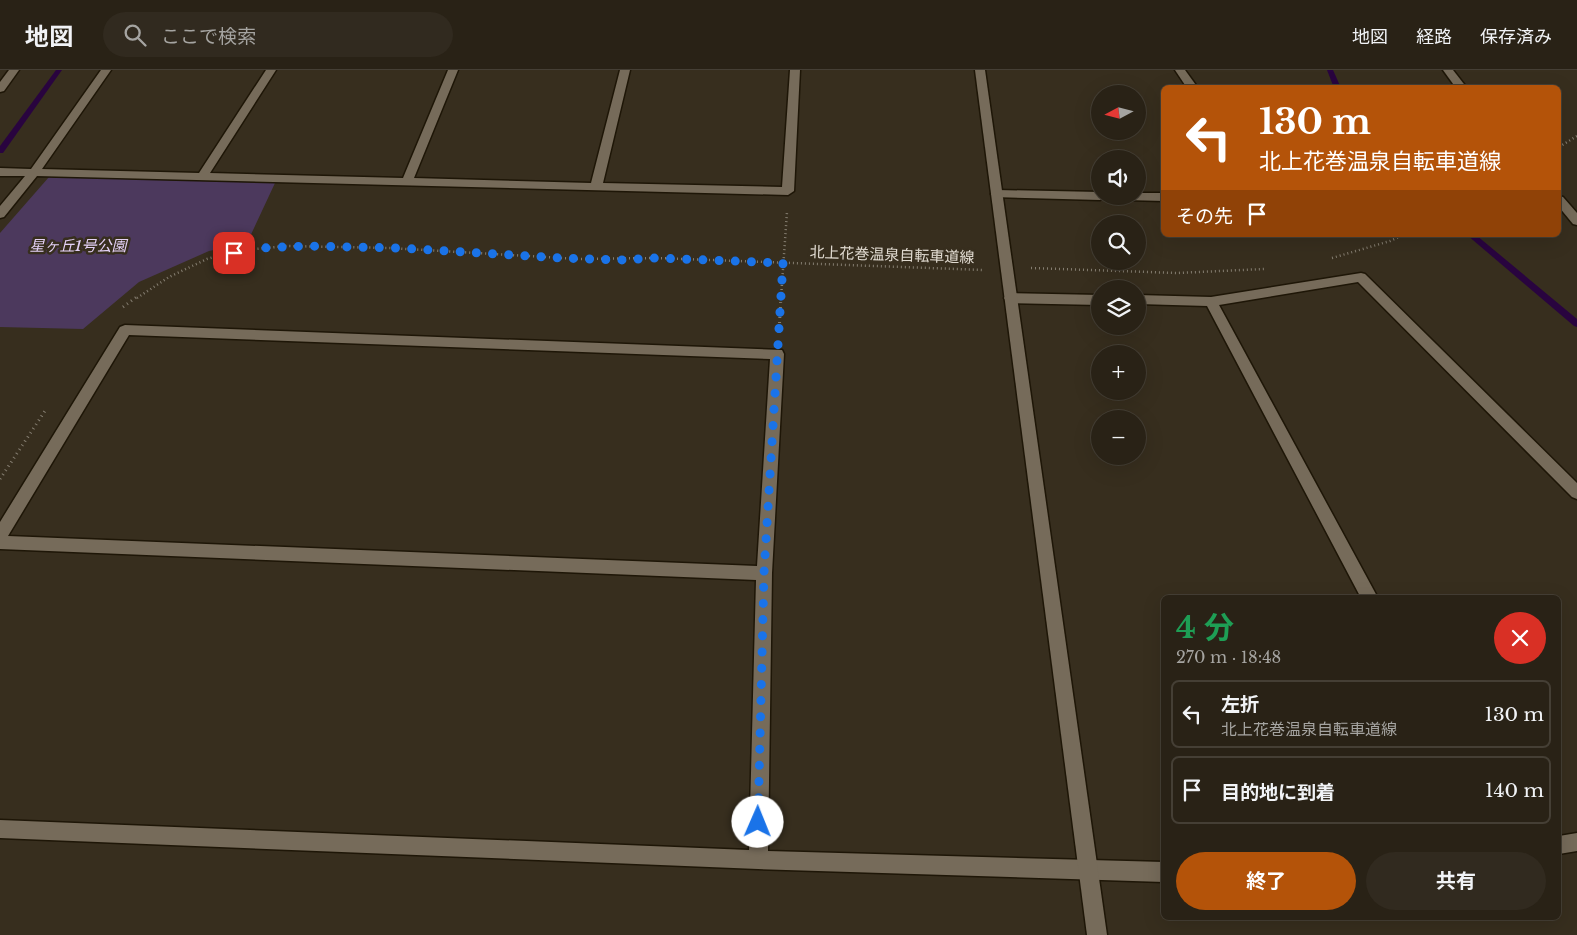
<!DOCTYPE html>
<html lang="ja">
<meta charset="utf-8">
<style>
:root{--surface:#292216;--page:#312a1f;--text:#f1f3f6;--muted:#a5a4a1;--line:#453f35;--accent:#b45309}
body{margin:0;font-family:"Libre Baskerville","Noto Sans JP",serif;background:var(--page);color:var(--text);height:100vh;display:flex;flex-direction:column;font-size:19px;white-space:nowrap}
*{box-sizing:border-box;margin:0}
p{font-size:16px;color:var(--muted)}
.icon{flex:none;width:28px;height:28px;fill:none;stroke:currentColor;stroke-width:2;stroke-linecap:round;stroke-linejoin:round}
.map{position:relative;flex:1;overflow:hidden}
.panel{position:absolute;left:1161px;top:525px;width:400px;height:325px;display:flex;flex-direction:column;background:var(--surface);border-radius:8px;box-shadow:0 5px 20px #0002,0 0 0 1px var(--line)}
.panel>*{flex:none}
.banner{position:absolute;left:1161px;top:15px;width:400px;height:152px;border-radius:8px;box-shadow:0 5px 20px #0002,0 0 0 1px var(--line);background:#b45309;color:#fff;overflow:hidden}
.needle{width:32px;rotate:263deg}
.controls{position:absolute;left:1091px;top:15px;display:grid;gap:10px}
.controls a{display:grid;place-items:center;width:55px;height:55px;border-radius:50%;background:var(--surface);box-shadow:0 5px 20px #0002,0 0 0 1px var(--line);font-size:25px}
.pin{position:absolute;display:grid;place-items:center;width:42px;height:42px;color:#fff;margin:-21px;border-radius:10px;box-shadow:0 2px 8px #0006}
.me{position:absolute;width:55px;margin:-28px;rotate:1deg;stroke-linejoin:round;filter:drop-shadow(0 0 4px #0008)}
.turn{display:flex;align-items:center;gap:18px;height:105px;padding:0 15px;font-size:22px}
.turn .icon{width:65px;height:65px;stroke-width:2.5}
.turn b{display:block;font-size:35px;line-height:42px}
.then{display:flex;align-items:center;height:48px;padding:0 15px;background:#0003;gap:10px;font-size:19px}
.round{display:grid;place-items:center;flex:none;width:52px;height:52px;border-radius:26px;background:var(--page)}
.summary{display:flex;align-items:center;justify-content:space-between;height:85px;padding:0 15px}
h1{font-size:30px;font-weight:700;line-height:38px;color:#1e9e55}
.primary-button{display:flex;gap:10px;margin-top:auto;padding:10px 15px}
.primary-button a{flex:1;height:58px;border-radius:30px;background:var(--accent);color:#fff;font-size:20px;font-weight:700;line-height:58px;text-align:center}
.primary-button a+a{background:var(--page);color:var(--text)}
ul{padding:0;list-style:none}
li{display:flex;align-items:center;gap:15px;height:68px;margin:0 10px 8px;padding:0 5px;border:2px solid var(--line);border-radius:8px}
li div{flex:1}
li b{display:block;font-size:19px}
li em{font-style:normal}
header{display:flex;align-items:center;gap:30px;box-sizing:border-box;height:70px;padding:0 25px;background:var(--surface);border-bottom:1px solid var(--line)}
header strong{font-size:24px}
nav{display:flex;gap:28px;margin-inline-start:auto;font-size:18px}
.search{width:350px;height:45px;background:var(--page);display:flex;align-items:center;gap:12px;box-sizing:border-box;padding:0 18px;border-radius:28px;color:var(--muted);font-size:19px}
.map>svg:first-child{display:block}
</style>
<header>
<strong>地図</strong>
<div class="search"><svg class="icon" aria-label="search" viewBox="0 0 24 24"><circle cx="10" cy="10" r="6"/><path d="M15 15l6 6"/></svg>ここで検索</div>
<nav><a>地図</a><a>経路</a><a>保存済み</a></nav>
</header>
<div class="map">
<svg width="1577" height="865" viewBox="0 0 1577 865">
<rect width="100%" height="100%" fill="#372e1e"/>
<!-- green -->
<path fill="#4c395d" d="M49 107 275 113 247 173 209 181 139 212 83 259 0 257V163Z"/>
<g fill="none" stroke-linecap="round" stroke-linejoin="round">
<!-- stream -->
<g fill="#29043f" fill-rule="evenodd">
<path d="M56 0H62L3 83H0V76Z"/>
<path d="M1327 0H1333L1341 18H1334Z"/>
<path d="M1467 165H1476L1577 249V257L1574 256Z"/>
</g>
<defs>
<g id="street">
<path d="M9 0H19L4 21 0 22V12Z"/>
<path d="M101 0H111L42 99 199 103 266 0H276L210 103 403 108 448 0H458L414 108 591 113 620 0H630L603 113 782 117 790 0H800L794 121 788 125 37 106 4 147 0 148V136L25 106H0V98L31 99Z"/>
<path d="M1175 0H1185L1198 18H1187Z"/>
<path d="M997 120 1100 122V126H1106L1100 130 993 127 991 124Z"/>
<path d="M1138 123H1164V131L1125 130 1119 126H1138Z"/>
<path d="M1361 203 1365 204 1577 413V429L1572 427 1358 212 1219 235 1378 528H1361L1207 236 1138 234V225L1211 227Z"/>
<path d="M1010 223 1100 225V235L1010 233 1006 231 1004 228 1006 225Z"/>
<path d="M125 255 782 280 784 284 772 503 768 781 1164 792V812L758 799 0 768V750L749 780 756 510 0 479V452L120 257ZM129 265 770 289 757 496 8 466Z"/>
<path d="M1577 763V781L1559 784V766Z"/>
</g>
<g id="secondary">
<path d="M975 0H985L1107 865H1087Z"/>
<path d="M1443 0H1453L1467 18H1456Z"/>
<path d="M1559 126 1563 127 1577 143V155L1573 154 1559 137Z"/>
</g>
</defs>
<!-- street casing -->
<use href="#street" stroke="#1e1607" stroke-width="3"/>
<!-- secondary casing -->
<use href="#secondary" stroke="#1e1607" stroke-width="3"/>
<!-- path-far1 -->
<g stroke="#857e71" stroke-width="2.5" stroke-dasharray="1 3" stroke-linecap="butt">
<path d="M1559 77 1577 66"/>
<path d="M1332 188 1390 171 1403 165"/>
<path d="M1031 198 1177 203 1264 199"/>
<path d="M137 228 169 207 207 189 236 181 286 176 390 178 580 189 656 188 984 200"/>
<path d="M781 228 787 142"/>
</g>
<!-- path -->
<g stroke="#857e71" stroke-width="3" stroke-dasharray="1 4" stroke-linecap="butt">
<path d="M123 237 138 226"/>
<path d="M779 263 781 226"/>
<path d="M0 409 45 341"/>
</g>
<!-- street -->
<use href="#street" fill="#766b5a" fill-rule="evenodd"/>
<!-- secondary -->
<use href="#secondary" fill="#766b5a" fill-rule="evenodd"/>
</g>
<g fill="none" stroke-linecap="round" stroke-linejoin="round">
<!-- route -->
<path stroke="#1a73e8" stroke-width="9" stroke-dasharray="0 16.2" d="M234 183 262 178 307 176 398 178 562 188 620 190 656 188 783 193 764 503 758 752"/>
</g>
<g text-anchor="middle" stroke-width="5" stroke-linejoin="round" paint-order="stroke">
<!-- park labels -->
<g font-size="15" font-style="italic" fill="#e4d1f6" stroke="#372e1e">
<text x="78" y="181">星ヶ丘1号公園</text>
</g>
<!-- street labels -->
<g font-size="15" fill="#e0dad0" stroke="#372e1e">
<text transform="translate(892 185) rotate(2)" y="5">北上花巻温泉自転車道線</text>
</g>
</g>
</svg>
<div class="controls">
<a><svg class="needle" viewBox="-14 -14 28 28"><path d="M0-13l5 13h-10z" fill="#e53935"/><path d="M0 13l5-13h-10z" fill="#a5a4a1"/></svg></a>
<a><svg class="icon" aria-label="sound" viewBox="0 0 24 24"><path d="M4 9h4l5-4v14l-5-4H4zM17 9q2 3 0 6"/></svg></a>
<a><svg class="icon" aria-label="search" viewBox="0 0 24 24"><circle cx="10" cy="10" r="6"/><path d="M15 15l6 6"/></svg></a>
<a><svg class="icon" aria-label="layers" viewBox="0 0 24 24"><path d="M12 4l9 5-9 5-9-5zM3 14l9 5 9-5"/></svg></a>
<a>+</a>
<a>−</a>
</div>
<div class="pin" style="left:234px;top:183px;background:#d93025"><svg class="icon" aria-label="arrive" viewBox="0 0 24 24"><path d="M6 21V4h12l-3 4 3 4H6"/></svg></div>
<svg class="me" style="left:758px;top:752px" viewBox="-20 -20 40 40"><circle r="19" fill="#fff"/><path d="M0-13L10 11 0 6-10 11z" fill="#1a73e8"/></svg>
<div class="banner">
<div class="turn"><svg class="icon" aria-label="left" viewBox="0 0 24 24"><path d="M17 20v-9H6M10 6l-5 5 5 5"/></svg><div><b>130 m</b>北上花巻温泉自転車道線</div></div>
<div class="then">その先<svg class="icon" aria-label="arrive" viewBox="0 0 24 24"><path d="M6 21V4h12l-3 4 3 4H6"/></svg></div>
</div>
<section class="panel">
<div class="summary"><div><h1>4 分</h1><p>270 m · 18:48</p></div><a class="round" style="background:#d93025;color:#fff"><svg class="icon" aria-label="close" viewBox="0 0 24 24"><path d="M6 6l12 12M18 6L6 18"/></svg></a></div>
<ul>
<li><svg class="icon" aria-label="left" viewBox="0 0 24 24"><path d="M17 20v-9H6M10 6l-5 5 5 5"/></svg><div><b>左折</b><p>北上花巻温泉自転車道線</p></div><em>130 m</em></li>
<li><svg class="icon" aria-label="arrive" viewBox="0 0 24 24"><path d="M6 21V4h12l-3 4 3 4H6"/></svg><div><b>目的地に到着</b></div><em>140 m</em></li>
</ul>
<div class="primary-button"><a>終了</a><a>共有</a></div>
</section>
</div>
